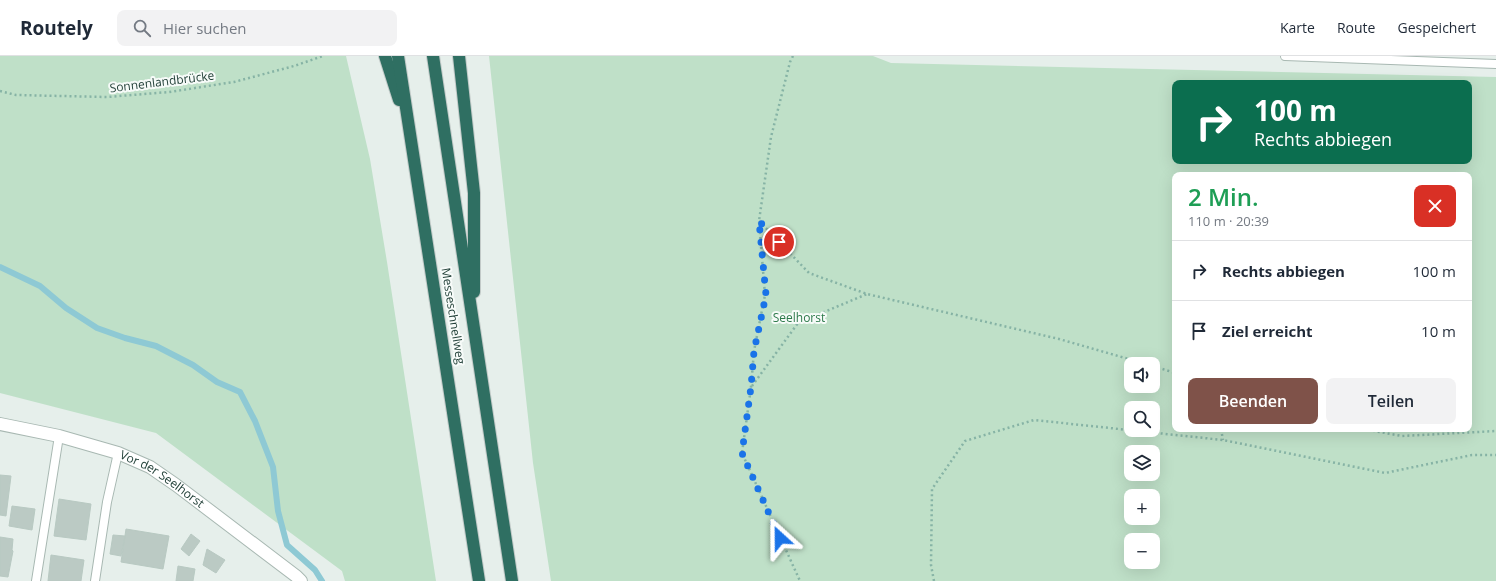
<!DOCTYPE html>
<html lang="de">
<meta charset="utf-8">
<style>
:root{--surface:#fff;--page:#f2f2f3;--text:#1f2937;--muted:#747a83;--line:#e0e1e3;--accent:#7f5249}
body{margin:0;font-family:"Open Sans",sans-serif;background:var(--page);color:var(--text);height:100vh;display:flex;flex-direction:column;font-size:15px;white-space:nowrap}
*{box-sizing:border-box;margin:0}
p{font-size:13px;color:var(--muted)}
.icon{flex:none;width:22px;height:22px;fill:none;stroke:currentColor;stroke-width:2;stroke-linecap:round;stroke-linejoin:round}
.map{position:relative;flex:1;overflow:hidden}
.side{position:absolute;left:1172px;top:116px;width:300px;height:260px;display:flex;flex-direction:column;background:var(--surface);border-radius:8px;box-shadow:0 4px 16px #0002}
.side>*{flex:none}
.top-card{position:absolute;left:1172px;top:24px;width:300px;height:84px;border-radius:8px;box-shadow:0 4px 16px #0002;background:#0b6e4f;color:#fff;overflow:hidden}
.fabs{position:absolute;left:1124px;top:301px;display:grid;gap:8px}
.fabs a{display:grid;place-items:center;width:36px;height:36px;border-radius:8px;background:var(--surface);box-shadow:0 4px 16px #0002;font-size:20px}
.pin{position:absolute;display:grid;place-items:center;width:34px;height:34px;color:#fff;margin:-17px;border:2px solid #fff;border-radius:50%;box-shadow:0 1px 4px #0007}
.me{position:absolute;width:44px;margin:-22px;rotate:336deg;stroke-linejoin:round;filter:drop-shadow(0 0 3px #0008)}
.turn{display:flex;align-items:center;gap:14px;height:84px;padding:0 16px;font-size:18px}
.turn .icon{width:52px;height:52px;stroke-width:2.5}
.turn b{display:block;font-size:28px;line-height:34px}
.round{display:grid;place-items:center;flex:none;width:42px;height:42px;border-radius:8px;background:var(--page)}
.headline{display:flex;align-items:center;justify-content:space-between;height:68px;padding:0 16px}
h1{font-size:24px;font-weight:600;line-height:30px;color:#1e9e55}
.button{display:flex;gap:8px;margin-top:auto;padding:8px 16px}
.button a{flex:1;height:46px;border-radius:8px;background:var(--accent);color:#fff;font-size:16px;font-weight:600;line-height:46px;text-align:center}
.button a+a{background:var(--page);color:var(--text)}
ul{padding:0;list-style:none}
li{display:flex;align-items:center;gap:12px;height:60px;padding:0 16px;border-top:1px solid var(--line)}
li div{flex:1}
li b{display:block;font-size:15px}
li em{font-style:normal}
header{display:flex;align-items:center;gap:24px;box-sizing:border-box;height:56px;padding:0 20px;background:var(--surface);border-bottom:1px solid var(--line)}
header strong{font-size:19px}
nav{display:flex;gap:22px;margin-inline-start:auto;font-size:14px}
.search{width:280px;height:36px;background:var(--page);display:flex;align-items:center;gap:10px;box-sizing:border-box;padding:0 14px;border-radius:8px;color:var(--muted);font-size:15px}
.map>svg:first-child{display:block}
</style>
<header>
<strong>Routely</strong>
<div class="search"><svg class="icon" aria-label="search" viewBox="0 0 24 24"><circle cx="10" cy="10" r="6"/><path d="M15 15l6 6"/></svg>Hier suchen</div>
<nav><a>Karte</a><a>Route</a><a>Gespeichert</a></nav>
</header>
<div class="map">
<svg width="1496" height="525" viewBox="0 0 1496 525">
<rect width="100%" height="100%" fill="#e6efeb"/>
<!-- green -->
<g fill="#bfe0c8" fill-rule="evenodd">
<path d="M0 0H346L370 103 387 206 436 525H345L342 515 156 377 0 337Z"/>
<path d="M489 0H873L891 7 1496 21V525H551L533 407ZM1175 27H1469V105H1175ZM1175 119H1469V373H1175ZM1131 308H1153V330H1131ZM1131 352H1153V374H1131ZM1131 396H1153V418H1131ZM1131 440H1153V462H1131ZM1131 484H1153V506H1131Z"/>
</g>
<g fill="none" stroke-linecap="round" stroke-linejoin="round">
<!-- stream -->
<path stroke="#8ec9d4" stroke-width="6" d="M0 211 40 230 66 252 97 272 125 282 156 290 193 309 217 326 240 336 255 365 273 411 278 455 287 489 315 514 322 525"/>
</g>
<!-- building -->
<g fill="#bbcac4" stroke="#b8c9c2">
<path d="M0 419 11 420 6 460 0 459Z"/>
<path d="M59 443 91 448 86 484 54 480Z"/>
<path d="M12 450 35 453 32 474 9 470Z"/>
<path d="M126 473 169 480 163 513 121 506Z"/>
<path d="M191 478 200 485 189 500 181 493Z"/>
<path d="M113 479 125 480 121 500 110 498Z"/>
<path d="M0 481 13 483 12 494 13 495 8 521 0 520Z"/>
<path d="M207 493 225 504 216 517 203 509Z"/>
<path d="M51 499 84 504 81 525H48Z"/>
<path d="M178 510 195 513 193 525H176Z"/>
</g>
<g fill="none" stroke-linecap="round" stroke-linejoin="round">
<defs>
<g id="lane">
<path d="M1285 0 1496 8"/>
<path d="M36 525 59 380"/>
<path d="M95 525 107 446 118 397"/>
</g>
<g id="street">
<path id="s1" d="M0 368 59 380 118 397 150 411 176 429 296 520 301 525"/>
</g>
<g id="highway">
<path d="M385 0 399 44"/>
<path d="M398 0 479 525"/>
<path d="M433 0 512 525"/>
<path d="M459 0 474 137V236"/>
</g>
</defs>
<!-- lane casing -->
<use href="#lane" stroke="#a8b8b2" stroke-width="10"/>
<!-- street casing -->
<use href="#street" stroke="#a8b8b2" stroke-width="14"/>
<!-- highway casing -->
<use href="#highway" stroke="#c2cac8" stroke-width="14"/>
<!-- path -->
<g stroke="#86b3a5" stroke-width="2.5" stroke-dasharray="2 3" stroke-linecap="butt">
<path d="M793 0 790 6 771 81 759 165 765 239 754 295 751 331 742 397 800 525"/>
<path d="M0 35 16 39 107 41 169 36 234 26 294 10 323 0"/>
<path d="M759 165 809 217 867 238 1059 283 1146 308"/>
<path d="M1153 310 1175 317"/>
<path d="M752 330 798 267 867 238"/>
<path d="M1221 373 1223 384"/>
<path d="M1363 373 1402 380 1496 375"/>
<path d="M934 525 931 509 932 433 965 385 1034 364 1223 384 1385 417 1472 399H1496"/>
</g>
<!-- lane -->
<use href="#lane" stroke="#fff" stroke-width="8"/>
<!-- street -->
<use href="#street" stroke="#fff" stroke-width="12"/>
<!-- highway -->
<use href="#highway" stroke="#2f6f62" stroke-width="12"/>
</g>
<g fill="none" stroke-linecap="round" stroke-linejoin="round">
<!-- route -->
<path stroke="#1a73e8" stroke-width="7" stroke-dasharray="0 12.6" d="M779 186 759 165 766 239 754 295 751 331 742 397 780 482"/>
</g>
<g text-anchor="middle" stroke-width="4" stroke-linejoin="round" paint-order="stroke">
<!-- street labels -->
<g font-size="12" fill="#24423a" stroke="#f7fbf9">
<text transform="translate(162 26) rotate(-7)" y="4">Sonnenlandbrücke</text>
<text transform="translate(453 260) rotate(81)" y="4">Messeschnellweg</text>
<text dy="4" stroke="none"><textPath href="#s1" startOffset="173">Vor der Seelhorst</textPath></text>
</g>
<!-- park labels -->
<g font-size="12" fill="#2d7a4b" stroke="#f7fbf9">
<text x="799" y="266">Seelhorst</text>
</g>
</g>
</svg>
<div class="fabs">
<a><svg class="icon" aria-label="sound" viewBox="0 0 24 24"><path d="M4 9h4l5-4v14l-5-4H4zM17 9q2 3 0 6"/></svg></a>
<a><svg class="icon" aria-label="search" viewBox="0 0 24 24"><circle cx="10" cy="10" r="6"/><path d="M15 15l6 6"/></svg></a>
<a><svg class="icon" aria-label="layers" viewBox="0 0 24 24"><path d="M12 4l9 5-9 5-9-5zM3 14l9 5 9-5"/></svg></a>
<a>+</a>
<a>−</a>
</div>
<div class="pin" style="left:779px;top:186px;background:#d93025"><svg class="icon" aria-label="arrive" viewBox="0 0 24 24"><path d="M6 21V4h12l-3 4 3 4H6"/></svg></div>
<svg class="me" style="left:780px;top:482px" viewBox="-20 -20 40 40"><path d="M0-17L14 15 0 8-14 15z" fill="#1a73e8" stroke="#fff" stroke-width="4"/></svg>
<div class="top-card">
<div class="turn"><svg class="icon" aria-label="right" viewBox="0 0 24 24"><path d="M7 20v-9h11M14 6l5 5-5 5"/></svg><div><b>100 m</b>Rechts abbiegen</div></div>
</div>
<section class="side">
<div class="headline"><div><h1>2 Min.</h1><p>110 m · 20:39</p></div><a class="round" style="background:#d93025;color:#fff"><svg class="icon" aria-label="close" viewBox="0 0 24 24"><path d="M6 6l12 12M18 6L6 18"/></svg></a></div>
<ul>
<li><svg class="icon" aria-label="right" viewBox="0 0 24 24"><path d="M7 20v-9h11M14 6l5 5-5 5"/></svg><div><b>Rechts abbiegen</b></div><em>100 m</em></li>
<li><svg class="icon" aria-label="arrive" viewBox="0 0 24 24"><path d="M6 21V4h12l-3 4 3 4H6"/></svg><div><b>Ziel erreicht</b></div><em>10 m</em></li>
</ul>
<div class="button"><a>Beenden</a><a>Teilen</a></div>
</section>
</div>
